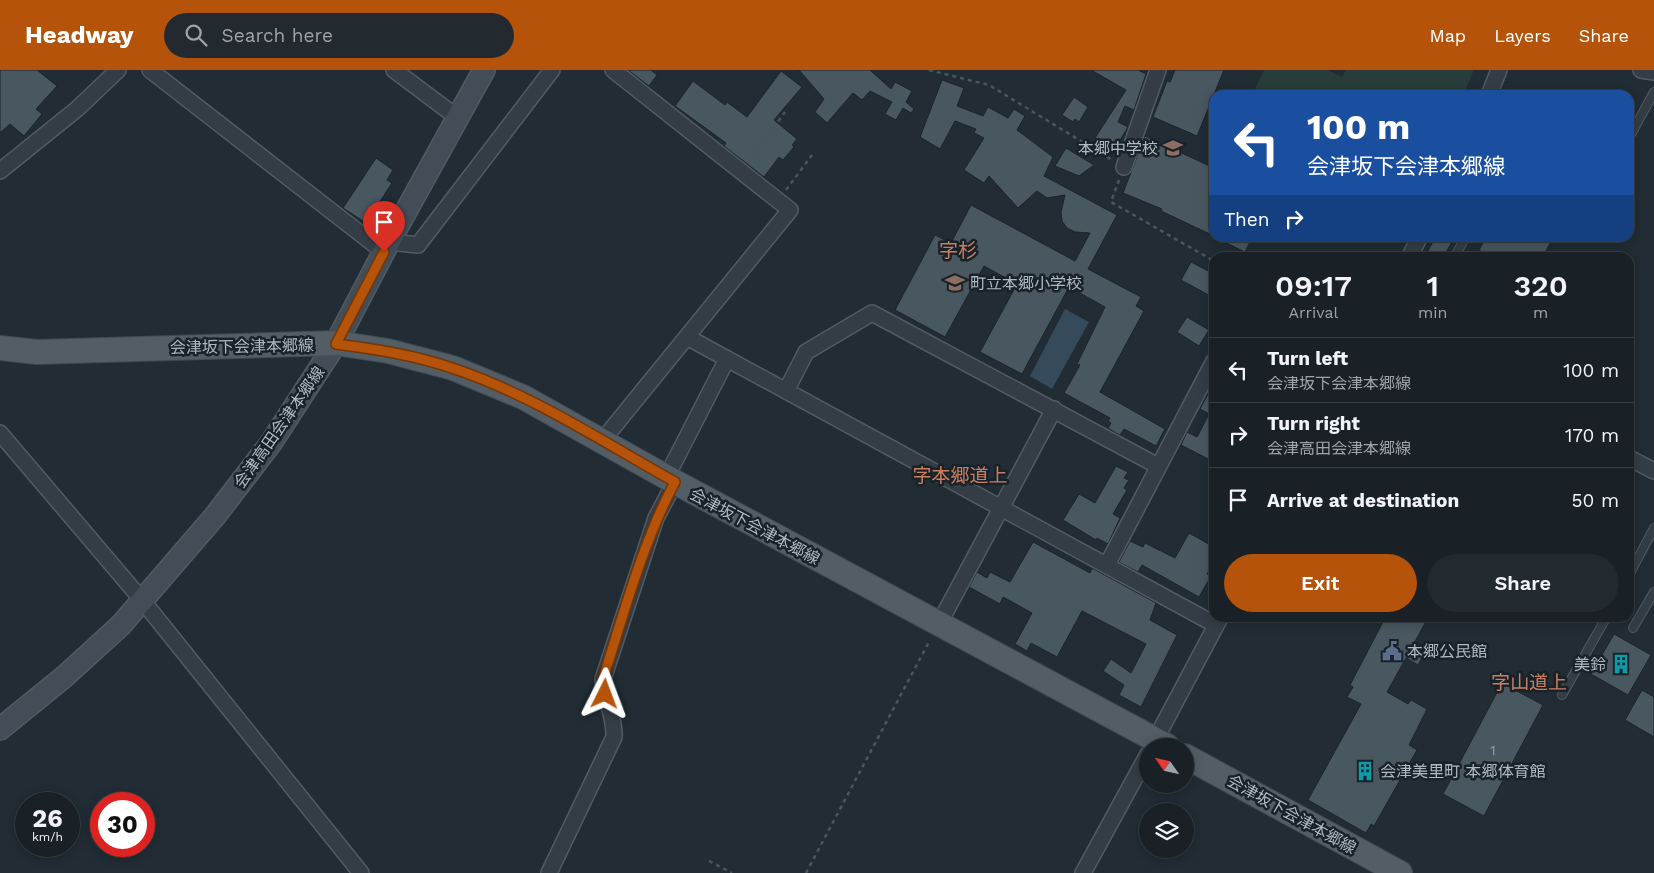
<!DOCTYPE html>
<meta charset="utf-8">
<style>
:root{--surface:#192127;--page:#22292f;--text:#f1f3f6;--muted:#9fa3a7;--line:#373e44;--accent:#b45309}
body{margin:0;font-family:"Work Sans","Noto Sans JP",sans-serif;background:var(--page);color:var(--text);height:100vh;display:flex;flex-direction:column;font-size:19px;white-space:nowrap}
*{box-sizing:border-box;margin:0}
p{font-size:16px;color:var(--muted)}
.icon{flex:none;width:28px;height:28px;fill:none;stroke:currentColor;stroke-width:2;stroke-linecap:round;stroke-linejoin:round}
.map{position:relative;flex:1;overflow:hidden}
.sheet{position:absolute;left:1209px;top:182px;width:425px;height:370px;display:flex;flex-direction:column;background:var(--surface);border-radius:15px;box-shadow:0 2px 12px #0003,0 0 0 1px var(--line)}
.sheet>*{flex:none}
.guide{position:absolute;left:1209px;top:20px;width:425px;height:152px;border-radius:15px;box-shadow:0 2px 12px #0003,0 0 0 1px var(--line);background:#1a4fa0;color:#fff;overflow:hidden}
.needle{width:32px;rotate:304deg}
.fabs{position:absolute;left:1139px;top:668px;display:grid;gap:10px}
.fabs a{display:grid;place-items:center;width:55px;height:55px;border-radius:50%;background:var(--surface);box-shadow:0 2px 12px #0003,0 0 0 1px var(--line);font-size:25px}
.speed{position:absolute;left:15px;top:722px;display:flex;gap:10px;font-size:25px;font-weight:700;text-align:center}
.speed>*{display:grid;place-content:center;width:65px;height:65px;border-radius:50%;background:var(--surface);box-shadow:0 2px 12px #0003,0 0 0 1px var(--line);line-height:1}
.speed small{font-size:12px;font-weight:400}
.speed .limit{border:8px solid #d22;background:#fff;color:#111}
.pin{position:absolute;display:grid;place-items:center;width:42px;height:42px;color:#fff;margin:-51px -21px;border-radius:50% 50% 50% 0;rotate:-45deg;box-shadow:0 0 5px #0007}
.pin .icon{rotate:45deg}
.me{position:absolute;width:55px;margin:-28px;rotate:3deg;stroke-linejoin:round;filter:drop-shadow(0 0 4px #0008)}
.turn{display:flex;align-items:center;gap:18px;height:105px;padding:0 15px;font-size:22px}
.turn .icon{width:65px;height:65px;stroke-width:2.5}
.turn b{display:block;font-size:35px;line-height:42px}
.then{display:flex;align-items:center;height:48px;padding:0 15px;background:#0003;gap:10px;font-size:19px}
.eta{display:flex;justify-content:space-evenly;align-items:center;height:85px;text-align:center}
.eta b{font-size:30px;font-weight:600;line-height:35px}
.button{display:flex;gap:10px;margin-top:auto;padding:10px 15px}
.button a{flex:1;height:58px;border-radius:30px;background:var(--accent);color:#fff;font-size:20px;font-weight:600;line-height:58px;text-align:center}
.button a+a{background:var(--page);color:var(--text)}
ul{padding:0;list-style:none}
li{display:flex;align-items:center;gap:15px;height:65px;padding:0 15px;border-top:1px solid var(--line)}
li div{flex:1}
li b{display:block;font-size:19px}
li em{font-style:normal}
header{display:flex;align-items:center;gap:30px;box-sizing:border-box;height:70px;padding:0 25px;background:var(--accent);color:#fff}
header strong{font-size:24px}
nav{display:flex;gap:28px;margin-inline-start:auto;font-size:18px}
.search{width:350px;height:45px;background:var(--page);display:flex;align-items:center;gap:12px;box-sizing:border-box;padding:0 18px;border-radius:28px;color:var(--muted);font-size:19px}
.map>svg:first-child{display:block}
</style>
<header>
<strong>Headway</strong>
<div class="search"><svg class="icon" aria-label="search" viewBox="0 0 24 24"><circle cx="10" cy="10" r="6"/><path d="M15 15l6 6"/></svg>Search here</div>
<nav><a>Map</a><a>Layers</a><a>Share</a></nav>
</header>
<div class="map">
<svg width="1654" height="803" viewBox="0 0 1654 803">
<rect width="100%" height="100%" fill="#212c34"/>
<!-- green -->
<path fill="#283c39" d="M1264 0H1327L1342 7 1346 0H1474L1463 25H1252Z"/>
<!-- water -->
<path fill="#354a5b" d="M1065 239 1089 252 1052 319 1030 306Z"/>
<!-- building -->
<g fill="#495760" stroke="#1b242c">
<path d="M0 0H37L57 16 36 39 42 44 24 66 10 54 0 63Z"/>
<path d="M628 0H651L657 5 649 16Z"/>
<path d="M799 0H870L891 19 895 12 912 21 906 32 914 39 911 43 903 38 896 50 885 44 892 32 870 21 862 30 853 23 827 53 815 42 824 29Z"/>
<path d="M1091 0H1138L1146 4 1134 40 1125 36 1118 52 1128 57 1114 80 1095 68 1126 20Z"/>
<path d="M1175 0H1224L1197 66 1153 47 1167 11 1170 12Z"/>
<path d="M781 1 802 17 774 50 797 69 792 75 794 77 783 90 779 87 764 107 724 76 726 73 675 36 693 11 725 35 727 32 747 47Z"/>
<path d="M942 10 964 18 957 36 983 46 988 37 1008 48 1014 39 1025 46 1017 60 1053 87 1044 106 1117 145 1088 199 1141 227 1136 236 1144 241 1100 322 1165 359 1156 376 1124 359 1120 365 1116 363 1108 358 1111 353 1108 351 1110 348 1064 323 1080 295 1077 294 1105 237 1069 217 1022 304 980 282 1017 214 984 196 945 267 895 240 935 165 951 173 971 135 1075 191 1090 163 1075 162 1067 158 1062 151 1061 142 1065 125 1047 128 1037 121 1018 138 989 106 984 113 964 100 984 68 974 63 976 59 955 51 940 79 920 67Z"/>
<path d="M1074 27 1088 37 1079 52 1075 49 1073 52 1062 45Z"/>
<path d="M1145 66 1214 98V166L1161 141 1162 139 1123 123Z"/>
<path d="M1066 78 1094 95 1079 106 1055 96Z"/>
<path d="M376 88 393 100 387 110 392 113 366 153 343 138Z"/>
<path d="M1216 168H1252L1245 182Z"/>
<path d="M1435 168H1454L1443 188H1424Z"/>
<path d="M1486 168H1553L1542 188H1492L1479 180Z"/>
<path d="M1191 192 1214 204V228L1181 210Z"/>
<path d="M1187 247 1209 260 1199 276 1177 262Z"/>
<path d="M1214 313V392L1181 375 1187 362 1197 367 1209 344 1200 339Z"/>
<path d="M1116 396 1128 402 1124 408 1129 410 1124 418 1127 420 1113 444 1120 448 1108 474 1097 468 1096 470 1063 450 1079 424 1095 433Z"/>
<path d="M1189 463 1214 477V492L1207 504 1211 506 1199 527 1142 495 1138 502 1119 492 1130 471 1143 477 1145 473 1175 488Z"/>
<path d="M1033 472 1090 503 1092 498 1156 533 1150 550 1177 565 1141 637 1119 625 1124 615 1103 601 1111 589 1131 603 1146 574 1082 541 1057 587 1031 573 1027 581 1015 574 1032 543 1003 527 1000 534 969 517 977 502 987 508 990 502 1010 512Z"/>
<path d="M1385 548H1428L1412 577 1424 584 1418 595 1406 588 1387 622 1408 634 1411 630 1427 639 1409 675 1417 680 1374 756 1371 754 1366 763 1308 730 1361 634 1347 627 1353 617 1350 615Z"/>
<path d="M1614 564 1651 585 1628 625 1591 604Z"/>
<path d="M1502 613 1543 635 1484 746 1443 724Z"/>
<path d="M1642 620 1654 627V667L1625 650Z"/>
</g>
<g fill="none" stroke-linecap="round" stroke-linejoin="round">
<defs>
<g id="lane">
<path d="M1629 68 1654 22"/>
<path d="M1454 188 1465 168"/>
<path d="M1629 505 1654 458"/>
<path d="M1633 558 1654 522"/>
<path d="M1562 625 1606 548"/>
</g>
<g id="street">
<path d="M150 0 384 182"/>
<path d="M394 0 458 48"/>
<path d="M1641 0 1654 2"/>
<path d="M1489 25 1499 0"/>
<path d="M1124 97 1158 0"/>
<path d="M0 101 77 39 118 0"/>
<path d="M389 172 418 175 552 0"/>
<path d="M1409 188 1419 168"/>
<path d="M687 267 1216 555"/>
<path d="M786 321 806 282 872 243 1158 396"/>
<path d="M0 363 142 530 361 803"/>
<path d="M602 371 790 140 613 0"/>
<path d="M1629 388 1654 401"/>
<path d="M666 408 727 289"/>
<path d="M1107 495 1214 291"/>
<path d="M939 554 1054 339"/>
<path d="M1152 676 1220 548"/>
<path d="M549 803 614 667C615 647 605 629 603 609L656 448 675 412"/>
<path d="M1083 803 1148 684"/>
</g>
<path id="secondary" d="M0 659 64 607 121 555 215 446 271 373 336 273 389 172 484 0"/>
<g id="primary">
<path d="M0 278 37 282 336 273 388 281 453 298 523 327 675 412 1167 676"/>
<path d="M1185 686 1400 803"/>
</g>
</defs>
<!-- lane casing -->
<use href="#lane" stroke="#515b63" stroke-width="10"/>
<!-- street casing -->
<use href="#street" stroke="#515b63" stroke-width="18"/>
<!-- secondary casing -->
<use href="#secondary" stroke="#515b63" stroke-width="24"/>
<!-- primary casing -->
<use href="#primary" stroke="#404952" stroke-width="26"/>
<!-- path -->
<g stroke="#465959" stroke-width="2.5" stroke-dasharray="4 4" stroke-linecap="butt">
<path d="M929 0 989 15 1112 90"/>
<path d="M750 90 785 42"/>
<path d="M1119 110 1111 132 1214 191"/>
<path d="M786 120 812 85"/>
<path d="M709 791 732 803"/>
<path d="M806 803 930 570"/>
</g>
<!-- lane -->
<use href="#lane" stroke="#343d45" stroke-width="8"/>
<!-- street -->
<use href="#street" stroke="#343d45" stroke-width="15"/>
<!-- secondary -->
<use href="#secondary" stroke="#424d58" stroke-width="21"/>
<!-- primary -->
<use href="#primary" stroke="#525d65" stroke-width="24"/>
</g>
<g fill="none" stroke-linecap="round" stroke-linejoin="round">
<defs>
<path id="route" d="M384 182 336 274C375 279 414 285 452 298 531 324 603 372 675 412 642 474 624 543 603 609L605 624"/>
</defs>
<!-- route casing -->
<use href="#route" stroke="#753606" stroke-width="12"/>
<!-- route -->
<use href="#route" stroke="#b45309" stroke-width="9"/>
</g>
<!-- icons -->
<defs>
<symbol id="school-bare" viewBox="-9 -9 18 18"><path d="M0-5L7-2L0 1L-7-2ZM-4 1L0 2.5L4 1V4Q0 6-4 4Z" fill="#8d6e63" stroke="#192229" stroke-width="2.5" paint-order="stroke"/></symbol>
<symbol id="civic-bare" viewBox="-9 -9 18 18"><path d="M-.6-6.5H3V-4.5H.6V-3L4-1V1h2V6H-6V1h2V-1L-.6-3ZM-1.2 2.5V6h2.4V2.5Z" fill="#5c6f8a" stroke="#192229" stroke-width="2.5" paint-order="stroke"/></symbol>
<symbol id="building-bare" viewBox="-9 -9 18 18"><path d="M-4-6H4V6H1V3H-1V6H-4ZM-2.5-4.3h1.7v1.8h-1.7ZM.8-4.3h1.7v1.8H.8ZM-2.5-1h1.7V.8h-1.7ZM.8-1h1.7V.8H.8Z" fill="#0f9aa8" stroke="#192229" stroke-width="2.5" paint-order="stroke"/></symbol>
</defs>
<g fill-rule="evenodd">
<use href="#school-bare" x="1159" y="64" width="28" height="28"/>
<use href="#school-bare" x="941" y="199" width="28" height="28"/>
<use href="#civic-bare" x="1378" y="567" width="28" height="28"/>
<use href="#building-bare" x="1607" y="580" width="28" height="28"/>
<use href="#building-bare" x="1351" y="687" width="28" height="28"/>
</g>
<g text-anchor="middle" stroke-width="5" stroke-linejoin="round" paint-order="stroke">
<!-- number labels -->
<g font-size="14" fill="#95a0aa">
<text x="1493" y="685">1</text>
</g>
<!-- poi labels -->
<g font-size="16" fill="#aeb9c2" stroke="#192229" text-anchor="start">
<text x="1158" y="84" text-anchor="end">本郷中学校</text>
<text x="970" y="219">町立本郷小学校</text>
<text x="1407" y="587">本郷公民館</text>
<text x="1606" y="600" text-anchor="end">美鈴</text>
<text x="1380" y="707">会津美里町 本郷体育館</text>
</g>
<!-- street labels -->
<g font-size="16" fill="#aeb9c2" stroke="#192229">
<text transform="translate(242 276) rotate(-1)" y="6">会津坂下会津本郷線</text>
<text transform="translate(279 357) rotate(-55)" y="6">会津高田会津本郷線</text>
<text transform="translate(755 456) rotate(28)" y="6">会津坂下会津本郷線</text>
<text transform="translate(1292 744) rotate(29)" y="6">会津坂下会津本郷線</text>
</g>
<!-- quarter labels -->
<g font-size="19" fill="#ca7f61" stroke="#192229">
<text x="958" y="187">字杉</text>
<text x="960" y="412">字本郷道上</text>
<text x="1529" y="619">字山道上</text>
</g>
</g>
</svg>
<div class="fabs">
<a><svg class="needle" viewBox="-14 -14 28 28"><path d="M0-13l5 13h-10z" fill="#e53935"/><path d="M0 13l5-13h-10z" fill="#9fa3a7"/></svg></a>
<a><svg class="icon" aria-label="layers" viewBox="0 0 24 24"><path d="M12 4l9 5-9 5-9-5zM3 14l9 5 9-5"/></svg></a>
</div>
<div class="speed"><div>26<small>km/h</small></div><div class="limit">30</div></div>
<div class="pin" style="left:384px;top:182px;background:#d93025"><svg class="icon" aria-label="arrive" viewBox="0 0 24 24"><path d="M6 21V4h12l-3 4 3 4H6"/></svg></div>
<svg class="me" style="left:605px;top:624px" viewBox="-20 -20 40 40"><path d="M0-17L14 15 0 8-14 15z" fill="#b45309" stroke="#fff" stroke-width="4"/></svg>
<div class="guide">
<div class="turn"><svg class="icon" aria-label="left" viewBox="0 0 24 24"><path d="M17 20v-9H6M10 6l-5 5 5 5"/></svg><div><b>100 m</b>会津坂下会津本郷線</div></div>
<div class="then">Then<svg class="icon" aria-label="right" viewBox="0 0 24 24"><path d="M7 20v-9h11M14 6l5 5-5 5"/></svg></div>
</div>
<section class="sheet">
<div class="eta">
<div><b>09:17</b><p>Arrival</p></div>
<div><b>1</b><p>min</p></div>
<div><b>320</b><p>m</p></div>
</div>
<ul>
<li><svg class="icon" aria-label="left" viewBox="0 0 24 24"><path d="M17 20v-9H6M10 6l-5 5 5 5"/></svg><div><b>Turn left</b><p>会津坂下会津本郷線</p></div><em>100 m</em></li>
<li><svg class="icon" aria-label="right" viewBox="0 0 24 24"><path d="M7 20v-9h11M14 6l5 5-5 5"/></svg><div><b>Turn right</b><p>会津高田会津本郷線</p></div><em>170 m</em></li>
<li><svg class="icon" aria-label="arrive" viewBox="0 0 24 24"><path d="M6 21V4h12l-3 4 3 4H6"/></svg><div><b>Arrive at destination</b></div><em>50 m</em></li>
</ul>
<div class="button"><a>Exit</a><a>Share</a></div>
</section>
</div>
